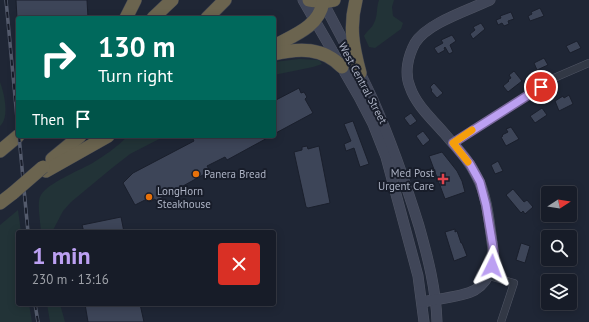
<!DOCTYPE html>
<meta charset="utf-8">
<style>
:root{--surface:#171c28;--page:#202530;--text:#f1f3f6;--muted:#9ea1a8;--line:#363a45;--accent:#bca0f2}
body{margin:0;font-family:"PT Sans",sans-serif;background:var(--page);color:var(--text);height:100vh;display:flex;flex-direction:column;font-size:15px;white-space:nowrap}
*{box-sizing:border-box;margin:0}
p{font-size:13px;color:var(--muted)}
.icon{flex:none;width:22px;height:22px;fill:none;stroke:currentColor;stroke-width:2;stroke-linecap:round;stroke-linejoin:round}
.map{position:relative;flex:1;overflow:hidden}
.details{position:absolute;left:16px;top:230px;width:260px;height:76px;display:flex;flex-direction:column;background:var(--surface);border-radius:4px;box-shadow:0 2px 10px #0003,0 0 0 1px var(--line)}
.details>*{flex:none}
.banner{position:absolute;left:16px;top:16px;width:260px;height:122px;border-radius:4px;box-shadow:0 2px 10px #0003,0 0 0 1px var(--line);background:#00695c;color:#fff;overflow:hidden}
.needle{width:26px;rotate:78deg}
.buttons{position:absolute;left:541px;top:186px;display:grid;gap:8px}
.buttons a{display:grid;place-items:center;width:36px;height:36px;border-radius:4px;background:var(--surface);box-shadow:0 2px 10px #0003,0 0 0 1px var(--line);font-size:20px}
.pin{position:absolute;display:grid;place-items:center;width:34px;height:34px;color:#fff;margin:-17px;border:2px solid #fff;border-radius:50%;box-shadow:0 1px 4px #0007}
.me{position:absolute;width:44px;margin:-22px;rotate:3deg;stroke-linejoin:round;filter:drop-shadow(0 0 3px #0008)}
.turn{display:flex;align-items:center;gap:14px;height:84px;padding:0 16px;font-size:18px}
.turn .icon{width:52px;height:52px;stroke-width:2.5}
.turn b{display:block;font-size:28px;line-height:34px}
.then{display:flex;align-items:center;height:38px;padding:0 16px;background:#0003;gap:8px;font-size:15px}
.round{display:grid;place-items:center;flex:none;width:42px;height:42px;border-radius:4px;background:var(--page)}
.head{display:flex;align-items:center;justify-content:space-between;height:68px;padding:0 16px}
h1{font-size:24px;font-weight:700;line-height:30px;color:var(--accent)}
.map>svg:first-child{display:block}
</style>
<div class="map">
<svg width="589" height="322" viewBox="0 0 589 322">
<rect width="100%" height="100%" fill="#1f2635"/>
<!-- green -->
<g fill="#223337">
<path d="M379 0H394L392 7 393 16 403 23 401 29 375 48 369 47 364 36C367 31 372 28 374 23 378 16 376 8 379 0Z"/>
<path d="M299 59 318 60 320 61 322 64 313 67 274 75V62Z"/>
<path d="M0 82C4 93 10 117 0 126Z"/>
<path d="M128 136H165L130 154 112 168 71 202 63 211 52 232H41C41 223 36 202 41 195 48 183 78 171 91 164 104 156 117 147 128 136Z"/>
<path d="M18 210 21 232H18V304H29L32 322H0V225Z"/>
<path d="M47 304H60L65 322H50Z"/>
</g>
<!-- building -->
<g fill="#3d4558" stroke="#1a1f2c">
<path d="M16 0H87L88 18H17Z"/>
<path d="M540 8 544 16 530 21 528 16 532 14 531 12Z"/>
<path d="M511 12 514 19 508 21 509 24 504 26 502 23 498 25 496 20 501 18 500 16Z"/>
<path d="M481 23 485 29 473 39 470 34 475 30 473 27Z"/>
<path d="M452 35 456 41 450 45 453 52 449 54 445 47 444 48 445 50 438 54 434 48 443 43 441 40Z"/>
<path d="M577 41 581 48 570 53 566 46Z"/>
<path d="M544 58 548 65 537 70 534 63Z"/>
<path d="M514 71 522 81 508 92 503 86 509 81 508 80 511 78 509 75Z"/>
<path d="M434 83 443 93 437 98 431 91 432 90 430 87Z"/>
<path d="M299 88 301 93 304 92 307 97 305 99 313 113 274 134V101Z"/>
<path d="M569 95 573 104 559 111 555 101 563 96 564 98Z"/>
<path d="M542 108 547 115 535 123 530 116Z"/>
<path d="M411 113 417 121 410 126 404 118Z"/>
<path d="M353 121 369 164 360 167 354 148 346 151 344 144 351 141 344 124Z"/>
<path d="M511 127 519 139 506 146 501 137 503 136 502 135 508 132 506 129Z"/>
<path d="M423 131 430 140 423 146 416 136Z"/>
<path d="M199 136H271L227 160 225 157 207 166 210 171 156 201 155 199 149 202 147 199 135 205 123 183 133 173 194 141 193 139Z"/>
<path d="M307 146 308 149 319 146 330 203 308 208 306 207 294 152 302 150V147Z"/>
<path d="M442 152 457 171 462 181 465 192 445 199 429 156Z"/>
<path d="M498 161 503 171 495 174 491 165Z"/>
<path d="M513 189 524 202 527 200 533 207 525 214 523 211 521 213 506 195Z"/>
<path d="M121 217 124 232H84L82 225Z"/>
<path d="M455 229V232L457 231 461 243H462L467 256 454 261 445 232Z"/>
<path d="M521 243 530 246 525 263 516 260Z"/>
<path d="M85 304H140L144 322H88Z"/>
</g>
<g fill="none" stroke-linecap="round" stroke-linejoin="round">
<defs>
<g id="minor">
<path d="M453 143 554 78 589 63"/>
<path d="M489 276 514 283 501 322"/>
</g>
<g id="secondary">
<path d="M303 0 359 97 373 124 386 157 418 276 424 322"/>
<path d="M323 2C340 35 358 67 373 100 391 141 406 184 419 226 428 258 436 289 437 322"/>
<path d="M422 302C436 299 463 297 475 290 492 279 495 260 492 242 489 220 487 196 477 177 469 160 456 147 444 133 432 119 416 105 410 87 404 73 408 56 415 43 427 23 469 10 490 0"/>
</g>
<g id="motorway">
<path d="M309 0 323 2 334 0"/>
<path d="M356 0C349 27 353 47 360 73"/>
<path d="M126 18 135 0"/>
<path d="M153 18 172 0"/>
<path d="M207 18 225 0"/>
<path d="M274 46C294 35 319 27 323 2"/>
<path d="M274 54C299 48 323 47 342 67"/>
<path d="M0 151 18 136"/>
<path d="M52 159 80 136"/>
<path d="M46 171 108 136"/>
<path d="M0 203 13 193"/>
</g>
</defs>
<!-- minor casing -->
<use href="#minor" stroke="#505564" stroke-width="8"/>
<!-- secondary casing -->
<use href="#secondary" stroke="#505564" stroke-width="11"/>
<!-- motorway casing -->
<use href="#motorway" stroke="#3d4250" stroke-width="14"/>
<!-- minor -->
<use href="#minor" stroke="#323845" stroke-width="7"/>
<!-- secondary -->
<use href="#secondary" stroke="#404658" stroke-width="10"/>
<!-- motorway -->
<use href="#motorway" stroke="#6b644f" stroke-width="13"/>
<defs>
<g id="rail">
<path d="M6 0 18 129"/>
<path d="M19 136 28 232"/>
<path d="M35 304 38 322"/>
</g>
</defs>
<!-- rail casing -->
<use href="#rail" stroke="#545b6d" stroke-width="3.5"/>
<!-- rail -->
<use href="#rail" stroke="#181d2a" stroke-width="2" stroke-dasharray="6" stroke-linecap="butt"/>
<defs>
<path id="motorway-bridge" d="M13 193 43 167"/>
</defs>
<!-- motorway-bridge casing -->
<use href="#motorway-bridge" stroke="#3d4250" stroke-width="14" stroke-linecap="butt"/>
<!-- motorway-bridge -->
<use href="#motorway-bridge" stroke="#6b644f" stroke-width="13"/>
</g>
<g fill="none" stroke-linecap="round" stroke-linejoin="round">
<defs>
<path id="route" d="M492 266 494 256 493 247 486 205 480 182 470 164 453 143 541 87"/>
</defs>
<!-- route casing -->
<use href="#route" stroke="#7a689d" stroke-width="10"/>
<!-- route -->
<use href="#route" stroke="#bca0f2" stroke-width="7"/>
<!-- slow -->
<path stroke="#f59e0b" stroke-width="7" d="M468 162 453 143 472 130"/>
</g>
<!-- markers -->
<g fill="#e8710a" stroke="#181d2a" stroke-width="1.5">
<circle cx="196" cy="174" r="4"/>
<circle cx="149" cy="197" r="4"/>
</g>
<path fill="#e0444e" stroke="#181d2a" stroke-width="1.5" d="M441 173h4v4h4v4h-4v4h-4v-4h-4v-4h4z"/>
<g text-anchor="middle" stroke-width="4" stroke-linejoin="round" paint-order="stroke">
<!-- street labels -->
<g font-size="11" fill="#acb2c3" stroke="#181d2a">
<text transform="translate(363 83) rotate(62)" y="4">West Central Street</text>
</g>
<!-- poi labels -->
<g font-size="11" fill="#acb2c3" stroke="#181d2a" text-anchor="start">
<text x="434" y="177" text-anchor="end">Med Post<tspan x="434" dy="13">Urgent Care</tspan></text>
<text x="204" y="178">Panera Bread</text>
<text x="157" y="195">LongHorn<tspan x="157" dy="13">Steakhouse</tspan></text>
</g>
</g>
</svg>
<div class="buttons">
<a><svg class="needle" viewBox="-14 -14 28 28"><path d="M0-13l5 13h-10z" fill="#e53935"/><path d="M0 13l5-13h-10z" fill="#9ea1a8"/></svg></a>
<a><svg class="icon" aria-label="search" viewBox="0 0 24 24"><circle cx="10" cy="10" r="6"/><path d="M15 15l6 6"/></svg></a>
<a><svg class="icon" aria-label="layers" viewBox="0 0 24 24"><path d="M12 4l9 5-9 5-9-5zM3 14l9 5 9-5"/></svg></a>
</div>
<div class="pin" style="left:541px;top:87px;background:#d93025"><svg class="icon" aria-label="arrive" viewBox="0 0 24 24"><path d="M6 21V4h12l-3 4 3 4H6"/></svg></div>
<svg class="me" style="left:492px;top:266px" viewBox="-20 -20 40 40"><path d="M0-17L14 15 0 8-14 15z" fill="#bca0f2" stroke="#fff" stroke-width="4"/></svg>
<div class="banner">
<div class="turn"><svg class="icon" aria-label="right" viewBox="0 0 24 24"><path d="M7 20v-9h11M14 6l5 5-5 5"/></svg><div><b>130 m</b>Turn right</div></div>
<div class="then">Then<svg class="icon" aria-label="arrive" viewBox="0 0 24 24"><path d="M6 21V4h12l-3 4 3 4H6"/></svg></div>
</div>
<section class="details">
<div class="head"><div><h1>1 min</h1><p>230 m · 13:16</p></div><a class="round" style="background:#d93025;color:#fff"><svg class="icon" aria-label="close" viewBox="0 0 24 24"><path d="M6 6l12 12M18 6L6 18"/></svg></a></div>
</section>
</div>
